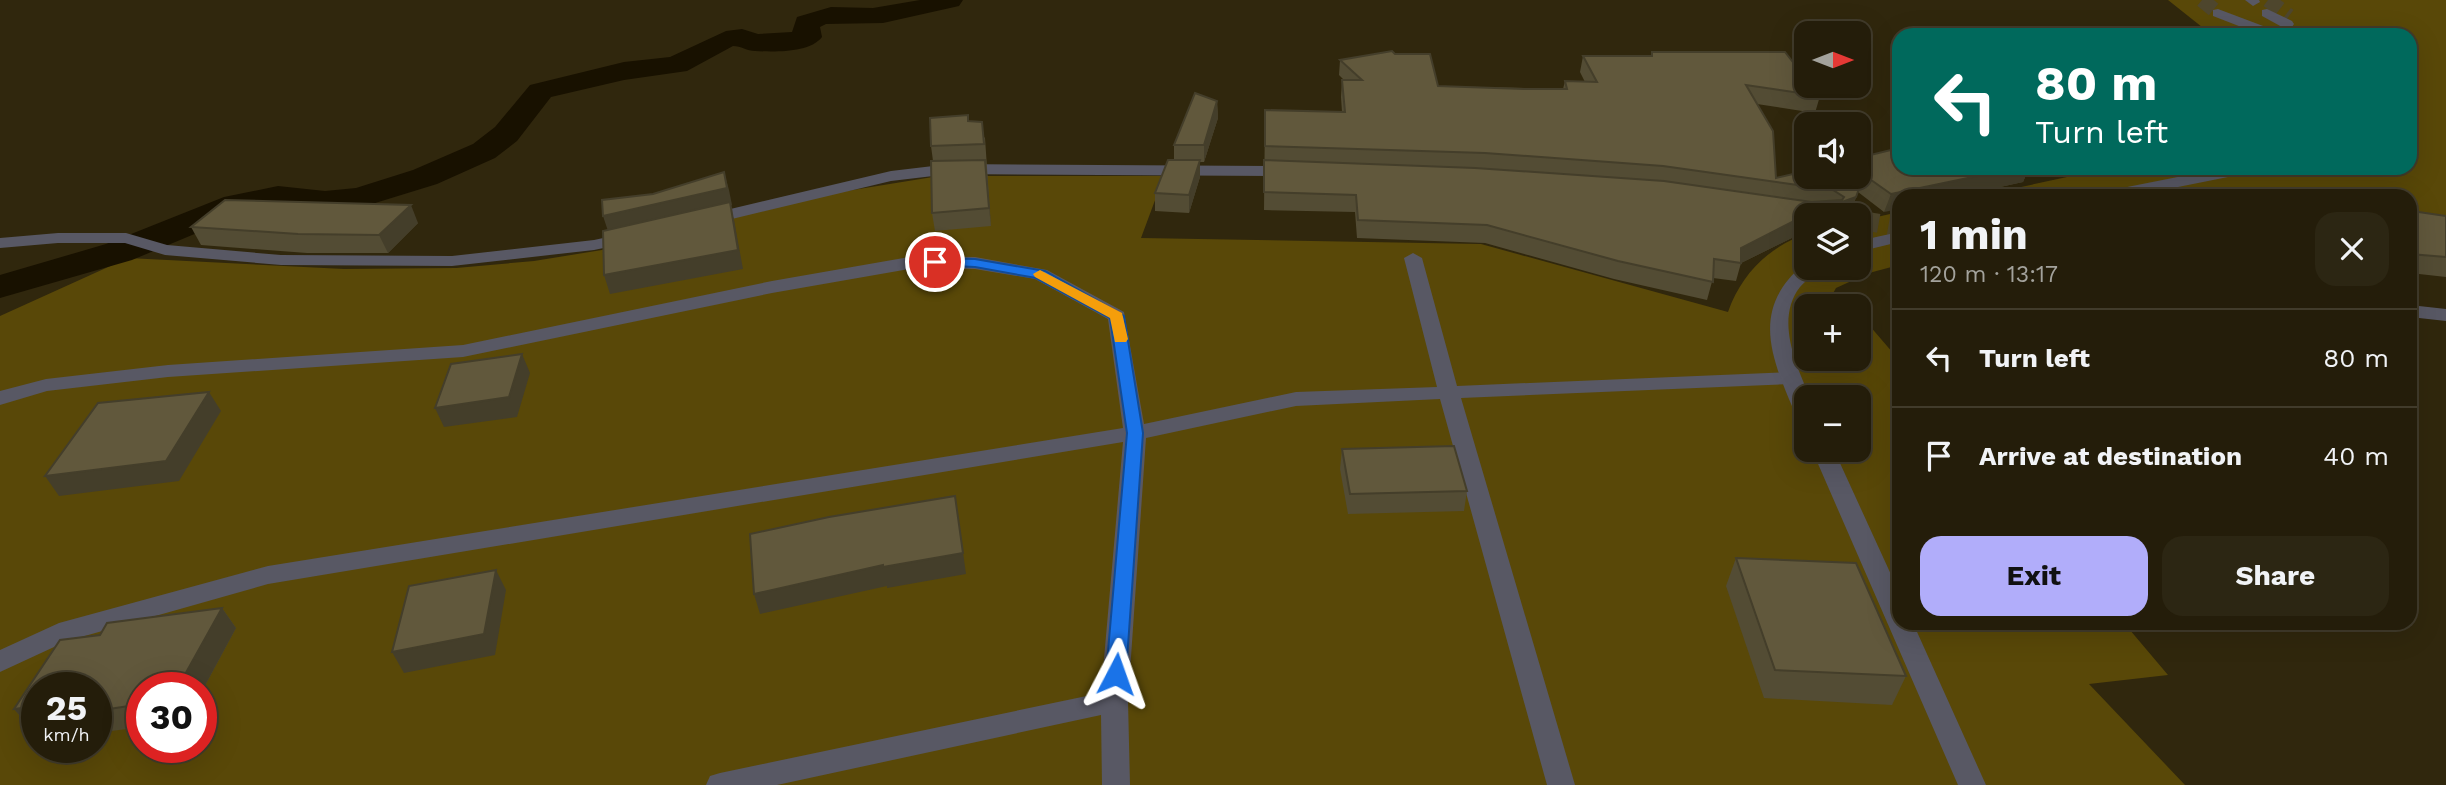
<!DOCTYPE html>
<meta charset="utf-8">
<style>
:root{--surface:#241d0a;--page:#2c2613;--text:#f1f3f6;--muted:#a3a29c;--line:#413b2b;--accent:#b1adfa}
body{margin:0;font-family:"Work Sans",sans-serif;background:var(--page);color:var(--text);height:100vh;display:flex;flex-direction:column;font-size:26px;white-space:nowrap}
*{box-sizing:border-box;margin:0}
p{font-size:23px;color:var(--muted)}
.icon{flex:none;width:38px;height:38px;fill:none;stroke:currentColor;stroke-width:2;stroke-linecap:round;stroke-linejoin:round}
.map{position:relative;flex:1;overflow:hidden}
.drawer{position:absolute;left:1892px;top:189px;width:525px;height:441px;display:flex;flex-direction:column;background:var(--surface);border-radius:21px;box-shadow:0 7px 28px #0002,0 0 0 2px var(--line)}
.drawer>*{flex:none}
.guide{position:absolute;left:1892px;top:28px;width:525px;height:147px;border-radius:21px;box-shadow:0 7px 28px #0002,0 0 0 2px var(--line);background:#00695c;color:#fff;overflow:hidden}
.needle{width:46px;rotate:90deg}
.controls{position:absolute;left:1794px;top:21px;display:grid;gap:14px}
.controls a{display:grid;place-items:center;width:77px;height:77px;border-radius:14px;background:var(--surface);box-shadow:0 7px 28px #0002,0 0 0 2px var(--line);font-size:35px}
.speed{position:absolute;left:21px;top:672px;display:flex;gap:14px;font-size:35px;font-weight:700;text-align:center}
.speed>*{display:grid;place-content:center;width:91px;height:91px;border-radius:50%;background:var(--surface);box-shadow:0 7px 28px #0002,0 0 0 2px var(--line);line-height:1}
.speed small{font-size:18px;font-weight:400}
.speed .limit{border:10px solid #d22;background:#fff;color:#111}
.pin{position:absolute;display:grid;place-items:center;width:60px;height:60px;color:#fff;margin:-30px;border:4px solid #fff;border-radius:50%;box-shadow:0 2px 7px #0007}
.me{position:absolute;width:77px;margin:-38px;rotate:4deg;stroke-linejoin:round;filter:drop-shadow(0 0 5px #0008)}
.turn{display:flex;align-items:center;gap:24px;height:147px;padding:0 28px;font-size:32px}
.turn .icon{width:91px;height:91px;stroke-width:2.5}
.turn b{display:block;font-size:49px;line-height:60px}
.round{display:grid;place-items:center;flex:none;width:74px;height:74px;border-radius:21px;background:var(--page)}
.headline{display:flex;align-items:center;justify-content:space-between;height:119px;padding:0 28px}
h1{font-size:42px;font-weight:700;line-height:52px}
.button{display:flex;gap:14px;margin-top:auto;padding:14px 28px}
.button a{flex:1;height:80px;border-radius:21px;background:var(--accent);color:#111;font-size:28px;font-weight:700;line-height:80px;text-align:center}
.button a+a{background:var(--page);color:var(--text)}
ul{padding:0;list-style:none}
li{display:flex;align-items:center;gap:21px;height:98px;padding:0 28px;border-top:2px solid var(--line)}
li div{flex:1}
li b{display:block;font-size:26px}
li em{font-style:normal}
.map>svg:first-child{display:block}
</style>
<div class="map">
<svg width="2446" height="785" viewBox="0 0 2446 785">
<rect width="100%" height="100%" fill="#30270d"/>
<!-- green -->
<g fill="#594808" fill-rule="evenodd">
<path d="M2168 0H2446V229L2410 224V196H2252L2243 189 2209 196H1979L2109 168H2410V35H2212Z"/>
<path d="M939 176H1164L1141 238 1481 244 1728 312C1741 275 1768 247 1806 234V268H1858L1859 221 1899 212V265L1869 273 1836 288 1826 306H1806V359H1858L1859 317 1863 318 1899 360V623H2124L2168 675 2089 684 2185 785H0V316L128 258 344 269 456 268 534 261 608 249 828 194ZM1806 397H1858V450H1806ZM37 688H96V747H37ZM142 688H201V747H142Z"/>
</g>
<g fill="none" stroke-linecap="round" stroke-linejoin="round">
<!-- canal -->
<path fill="#181100" fill-rule="evenodd" d="M920 0H963L959 6 883 23 826 24 820 27 822 37C810 53 774 52 755 51 747 51 741 46 733 46L687 71 624 80 551 97 517 141 495 158 437 184 359 208 325 211 278 206 245 213 132 260 0 298V275L106 244 224 197 278 186 325 191 356 188 413 170 473 144 495 127 530 85 624 62 670 57 726 31 742 29 758 34 792 32 797 17 831 7 873 8Z"/>
<!-- tertiary-tunnel-far1 -->
<g stroke="#4e462d" stroke-width="15" stroke-dasharray="15 8" stroke-linecap="butt">
<path d="M2202 0 2218 13"/>
<path d="M2268 0 2289 16"/>
</g>
<!-- tertiary-tunnel -->
<path stroke="#4e462d" stroke-width="19" stroke-dasharray="19 10" stroke-linecap="butt" d="M1860 220 1899 227"/>
<!-- minor -->
<path fill="#585864" fill-rule="evenodd" d="M1413 253 1422 258 1457 386 1791 372 1798 374 1801 378 1798 382 1791 384 1461 398 1575 785H1547L1440 399 1296 406 1146 438 1128 701 1130 785H1102L1101 715 777 785H706L710 776 720 773 1101 693 1123 442 268 584 67 641 0 672V650L59 623 268 566 1123 428 1108 319 1035 279 975 269 915 268 772 293 463 357 168 377 47 391 0 405V391L46 379 168 365 463 345 772 281 915 256 975 257 1047 270 1124 312 1144 424 1296 392 1437 387 1404 258Z"/>
<!-- tertiary -->
<g fill="#585864" fill-rule="evenodd">
<path d="M2245 0H2259L2260 2 2253 6Z"/>
<path d="M2218 9 2279 32 2281 35H2262L2213 16V10Z"/>
<path d="M2267 9 2292 21 2294 24 2292 27H2282L2262 16V10Z"/>
<path d="M950 164 1292 166 1300 171 1292 176 950 174 891 181 707 225 698 220 701 216 891 171Z"/>
<path d="M2223 168H2256L2248 173 2133 196H2098L2107 191Z"/>
<path d="M1856 215 1866 216 1869 220 1866 224 1858 225V215Z"/>
<path d="M631 232 640 237 637 241 594 250 452 266 281 265 165 255 125 243H58L0 248V238L58 233H126L167 245 281 255 452 256 594 240Z"/>
<path d="M1899 232V242L1858 252V241Z"/>
<path d="M1804 264 1806 268H1820C1815 275 1806 280 1800 287 1775 319 1796 365 1810 397H1806V420L1798 418 1795 413C1771 357 1750 309 1804 264Z"/>
<path d="M2410 305 2446 309V321L2410 317Z"/>
<path d="M1812 450H1834L1899 592V623H1913L1986 785H1958Z"/>
</g>
</g>
<!-- wall -->
<g fill="#534c34">
<path d="M1583 56 1820 96 1815 113 1757 104 1776 178 1899 168H2029L2023 182 1959 196H1899L1884 212 1858 192 1850 214 1806 215V231L1741 263 1736 281 1713 278 1707 300 1614 279 1485 243 1357 238 1355 212 1264 210 1265 110 1342 112 1341 97 1342 80H1344L1339 75 1340 60 1438 86 1563 89 1565 81 1585 82 1580 72Z"/>
<path d="M1217 101 1218 118 1204 162H1200V177L1189 213 1155 211V193L1174 160V145Z"/>
<path d="M969 121 985 138 991 226 935 231 932 213 933 161 931 146Z"/>
<path d="M2410 209 2412 211 2446 216V277L2410 273Z"/>
<path d="M418 223 388 253H307L201 245 191 227Z"/>
<path d="M1342 449 1467 491 1464 511 1348 514 1340 469Z"/>
<path d="M1736 558 1906 676 1892 705 1764 698 1726 586Z"/>
<path d="M222 608 236 628 201 693V688H142V727L96 733V688H37V729L32 730 14 709 60 640 100 635 107 623Z"/>
</g>
<!-- shaded-wall -->
<g fill="#443e2a">
<path d="M1217 101 1218 118 1204 162V145Z"/>
<path d="M985 160 987 177 991 226 989 208Z"/>
<path d="M1200 160V177L1189 213V195Z"/>
<path d="M2016 168H2029L2023 182 1959 196H1899V209L1884 212 1891 194Z"/>
<path d="M724 172 729 190 732 205 730 206 734 220 743 269 610 294 604 275 609 234 603 216Z"/>
<path d="M1864 175 1850 214 1808 215 1856 197Z"/>
<path d="M411 205 418 223 388 253 379 235Z"/>
<path d="M1806 216V231L1741 263V248Z"/>
<path d="M522 354 530 373 517 417 444 427 435 408Z"/>
<path d="M209 392 221 411 179 481 59 496 45 476Z"/>
<path d="M958 516 966 574 887 588V586L760 614 754 594 883 565Z"/>
<path d="M496 570 506 590 495 655 404 673 392 652Z"/>
<path d="M222 608 236 628 201 693V688H179L178 687Z"/>
<path d="M37 706V729L32 730 14 709Z"/>
</g>
<!-- building -->
<g fill="#61583c" stroke="#443e2a" stroke-width="2">
<path d="M1392 51 1395 54H1430L1438 86 1524 89H1567L1565 81 1597 82 1583 56H1652V52H1785L1806 79V86H1812L1820 96 1746 85 1773 131 1776 178 1806 171V177H1858V158L1899 148V168H2016L1891 194 1864 175 1856 197 1806 215 1741 248V263L1714 259 1713 282 1618 261 1487 225 1358 220 1356 195 1264 192V160L1475 168 1664 181 1812 202 1842 200 1844 197 1833 190 1663 166 1485 153 1265 146V110L1345 112 1342 80H1362L1340 60Z"/>
<path d="M1195 93 1217 101 1204 145H1174Z"/>
<path d="M968 115V121L982 122 984 144 931 146 930 118Z"/>
<path d="M985 160 989 208 932 213 931 161Z"/>
<path d="M1168 160H1200L1189 195 1155 193Z"/>
<path d="M724 172 727 188 603 216 602 200 653 194Z"/>
<path d="M225 200 411 205 379 235 298 234 191 227Z"/>
<path d="M730 202 738 250 604 275 603 231Z"/>
<path d="M2410 209 2412 211 2446 216V257L2410 254Z"/>
<path d="M522 354 509 397 435 408 451 364Z"/>
<path d="M209 392 166 461 45 476 98 403Z"/>
<path d="M1454 446 1467 491 1350 494 1342 449Z"/>
<path d="M955 496 963 553 883 567V565L754 594 750 534 829 517Z"/>
<path d="M1736 558 1856 563 1906 676 1775 670Z"/>
<path d="M496 570 484 634 392 652 409 586Z"/>
<path d="M222 608 178 687 142 688V704L96 711V688H37V706L14 709 60 640 100 635 107 623Z"/>
</g>
<!-- route -->
<path fill="#1a73e8" stroke="#114b97" stroke-width="2" d="M935 258 975 259 1045 271 1124 316 1143 433 1126 674 1123 680 1116 682 1109 680 1106 674 1127 433 1110 318 1036 278 975 267 930 265 928 262Z"/>
<!-- slow -->
<path fill="#f59e0b" d="M1040 270 1122 313 1128 339 1126 342H1115L1110 318 1035 277 1033 274Z"/>
</svg>
<div class="controls">
<a><svg class="needle" viewBox="-14 -14 28 28"><path d="M0-13l5 13h-10z" fill="#e53935"/><path d="M0 13l5-13h-10z" fill="#a3a29c"/></svg></a>
<a><svg class="icon" aria-label="sound" viewBox="0 0 24 24"><path d="M4 9h4l5-4v14l-5-4H4zM17 9q2 3 0 6"/></svg></a>
<a><svg class="icon" aria-label="layers" viewBox="0 0 24 24"><path d="M12 4l9 5-9 5-9-5zM3 14l9 5 9-5"/></svg></a>
<a>+</a>
<a>−</a>
</div>
<div class="speed"><div>25<small>km/h</small></div><div class="limit">30</div></div>
<div class="pin" style="left:935px;top:262px;background:#d93025"><svg class="icon" aria-label="arrive" viewBox="0 0 24 24"><path d="M6 21V4h12l-3 4 3 4H6"/></svg></div>
<svg class="me" style="left:1116px;top:674px" viewBox="-20 -20 40 40"><path d="M0-17L14 15 0 8-14 15z" fill="#1a73e8" stroke="#fff" stroke-width="4"/></svg>
<div class="guide">
<div class="turn"><svg class="icon" aria-label="left" viewBox="0 0 24 24"><path d="M17 20v-9H6M10 6l-5 5 5 5"/></svg><div><b>80 m</b>Turn left</div></div>
</div>
<section class="drawer">
<div class="headline"><div><h1>1 min</h1><p>120 m · 13:17</p></div><a class="round"><svg class="icon" aria-label="close" viewBox="0 0 24 24"><path d="M6 6l12 12M18 6L6 18"/></svg></a></div>
<ul>
<li><svg class="icon" aria-label="left" viewBox="0 0 24 24"><path d="M17 20v-9H6M10 6l-5 5 5 5"/></svg><div><b>Turn left</b></div><em>80 m</em></li>
<li><svg class="icon" aria-label="arrive" viewBox="0 0 24 24"><path d="M6 21V4h12l-3 4 3 4H6"/></svg><div><b>Arrive at destination</b></div><em>40 m</em></li>
</ul>
<div class="button"><a>Exit</a><a>Share</a></div>
</section>
</div>
